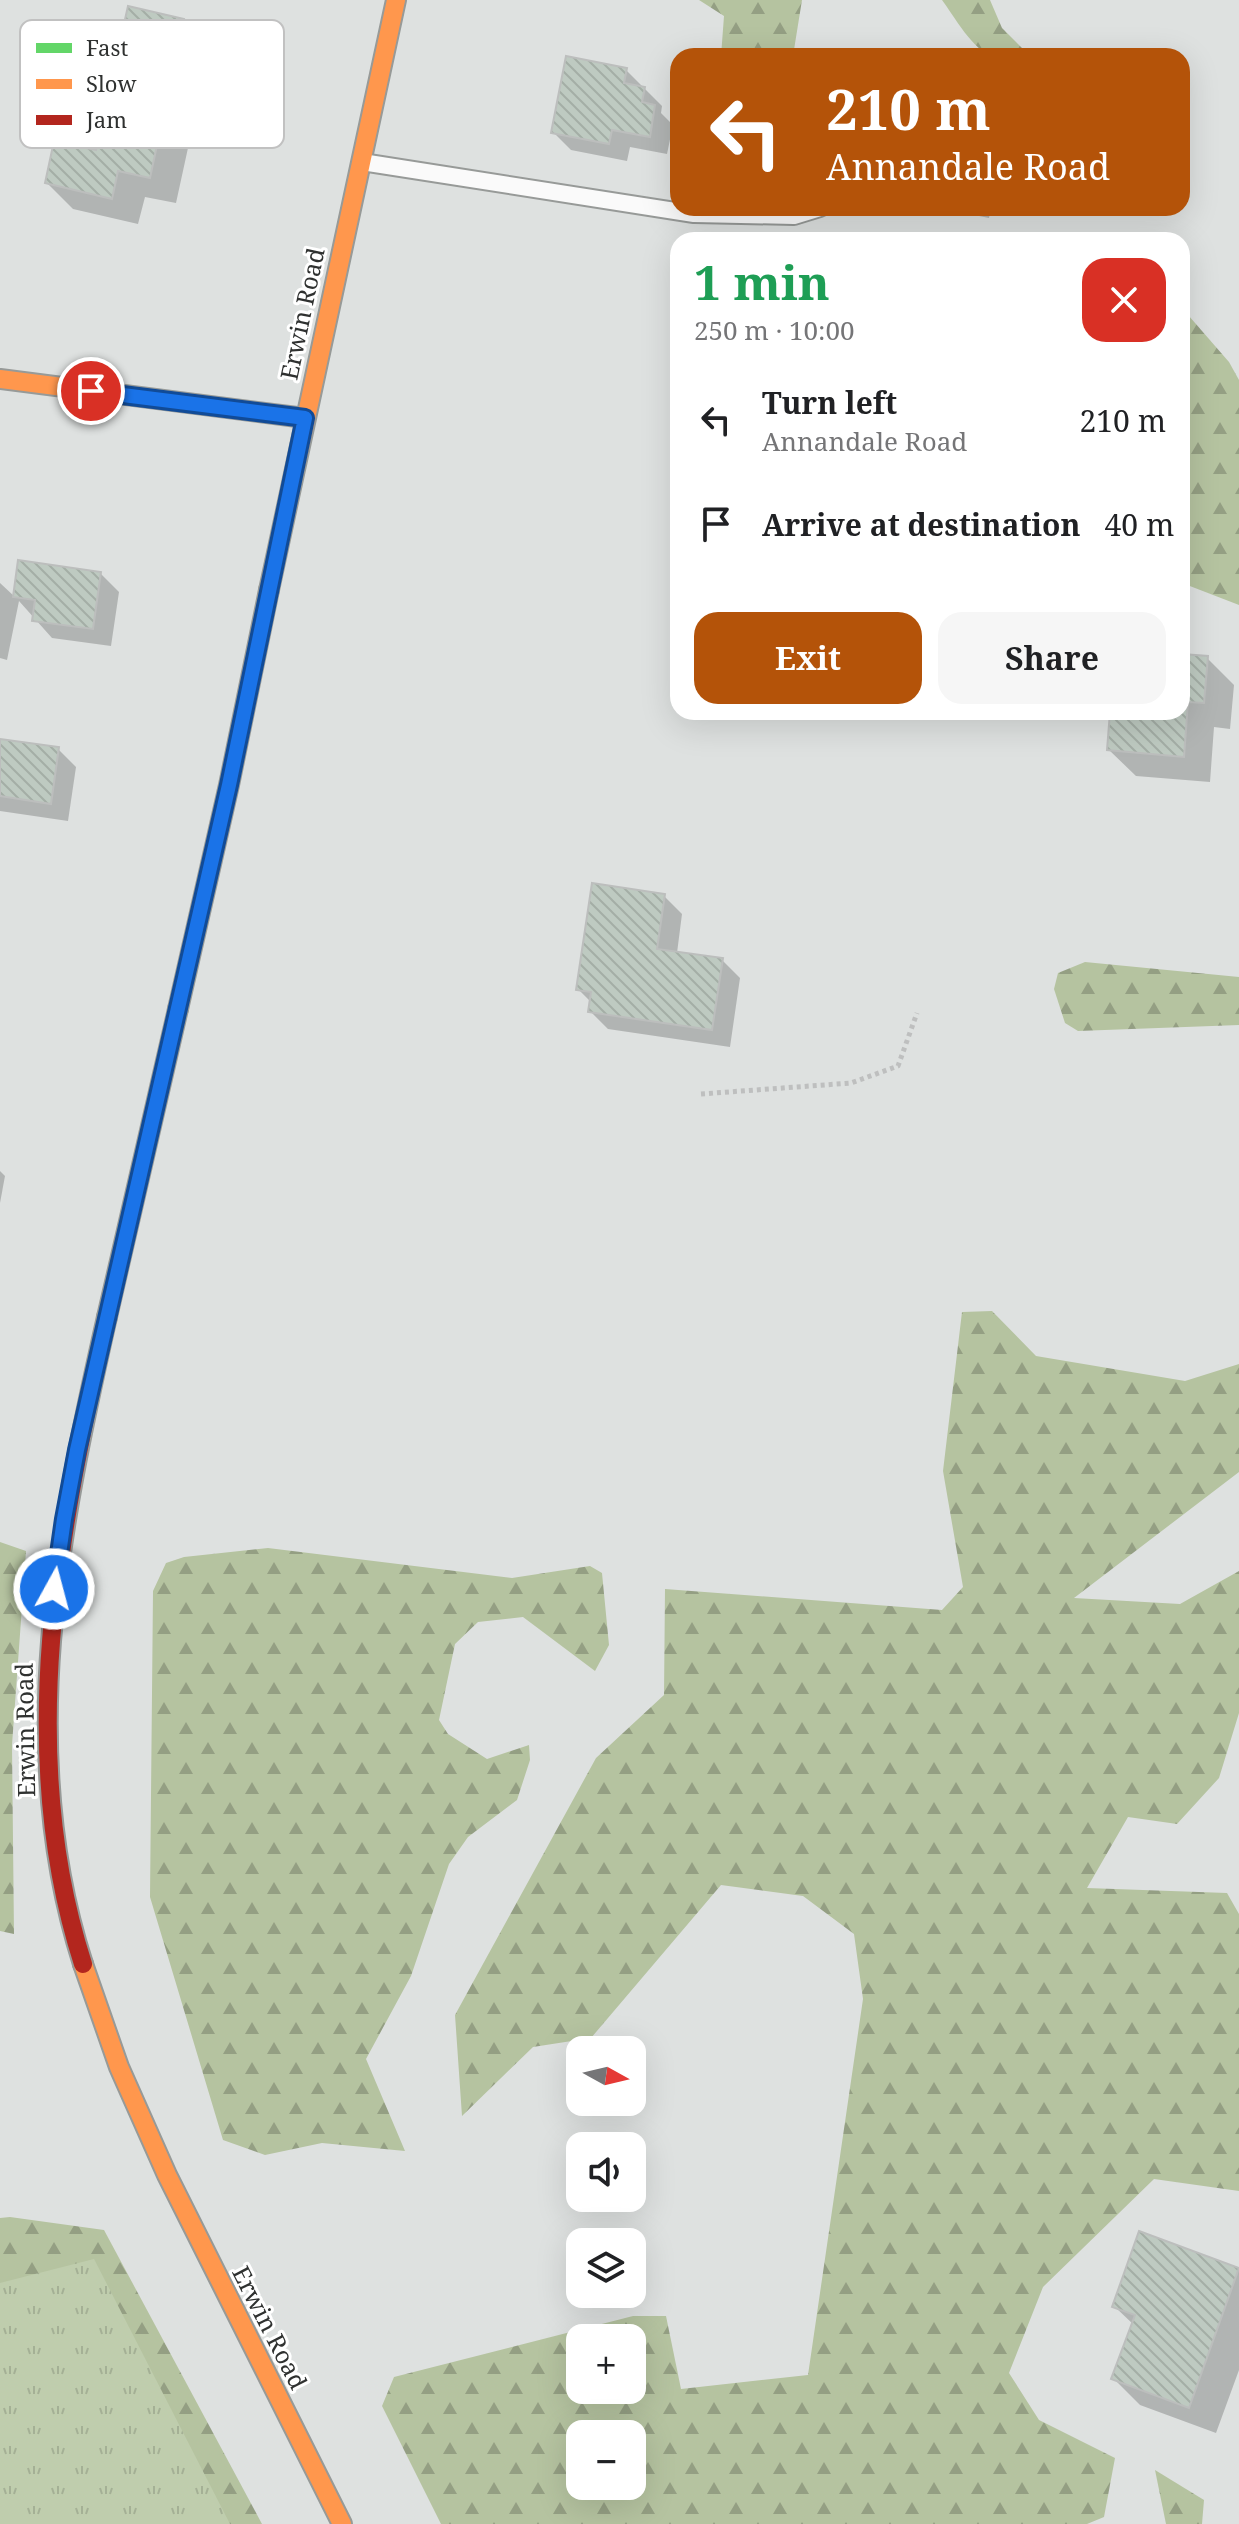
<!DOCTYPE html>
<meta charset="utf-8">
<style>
:root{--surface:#fff;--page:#f6f6f6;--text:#202124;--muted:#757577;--accent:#b45309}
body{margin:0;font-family:"Noto Serif",serif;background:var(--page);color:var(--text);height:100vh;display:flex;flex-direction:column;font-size:30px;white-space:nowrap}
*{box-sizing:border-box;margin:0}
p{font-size:26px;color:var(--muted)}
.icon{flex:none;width:44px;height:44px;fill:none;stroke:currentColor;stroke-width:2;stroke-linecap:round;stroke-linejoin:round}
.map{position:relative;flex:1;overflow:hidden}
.sheet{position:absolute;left:670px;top:232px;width:520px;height:488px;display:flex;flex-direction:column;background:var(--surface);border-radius:24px;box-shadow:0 8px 32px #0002}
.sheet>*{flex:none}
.guide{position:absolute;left:670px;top:48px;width:520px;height:168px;border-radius:24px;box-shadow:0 8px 32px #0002;background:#b45309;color:#fff;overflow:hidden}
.needle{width:52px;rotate:98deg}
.fabs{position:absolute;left:566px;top:2036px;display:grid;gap:16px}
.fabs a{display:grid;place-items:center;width:80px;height:80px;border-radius:16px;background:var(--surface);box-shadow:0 8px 32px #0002;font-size:40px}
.pin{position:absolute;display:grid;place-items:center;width:68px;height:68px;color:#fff;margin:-34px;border:4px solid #fff;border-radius:50%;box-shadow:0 2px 8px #0007}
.me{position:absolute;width:88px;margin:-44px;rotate:7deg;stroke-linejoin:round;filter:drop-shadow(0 0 6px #0008)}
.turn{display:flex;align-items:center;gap:28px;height:168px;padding:0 24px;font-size:36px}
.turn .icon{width:104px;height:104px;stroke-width:2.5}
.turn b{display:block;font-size:56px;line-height:68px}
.round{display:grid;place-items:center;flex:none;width:84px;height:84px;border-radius:24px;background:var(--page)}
.headline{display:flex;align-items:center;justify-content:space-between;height:136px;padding:0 24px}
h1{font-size:48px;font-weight:700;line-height:60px;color:#1e9e55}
.button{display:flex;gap:16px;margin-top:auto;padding:16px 24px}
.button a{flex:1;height:92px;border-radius:24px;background:var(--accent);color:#fff;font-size:32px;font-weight:700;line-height:92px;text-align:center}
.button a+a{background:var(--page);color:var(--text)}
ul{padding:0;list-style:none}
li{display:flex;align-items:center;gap:24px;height:104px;padding:0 24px}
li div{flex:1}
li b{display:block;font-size:30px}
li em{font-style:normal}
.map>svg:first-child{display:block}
</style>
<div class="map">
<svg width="1239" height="2524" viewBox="0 0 1239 2524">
<defs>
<pattern id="forest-firs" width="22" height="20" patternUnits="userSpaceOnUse" patternTransform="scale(2)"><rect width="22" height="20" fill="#b5c3a0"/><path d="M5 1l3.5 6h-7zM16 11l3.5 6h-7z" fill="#949f83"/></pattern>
<pattern id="park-tufts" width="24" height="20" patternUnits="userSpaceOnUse" patternTransform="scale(2)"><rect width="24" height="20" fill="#bfcdad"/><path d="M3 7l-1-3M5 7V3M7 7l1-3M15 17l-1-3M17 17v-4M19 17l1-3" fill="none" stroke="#a4b095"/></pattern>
<pattern id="building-back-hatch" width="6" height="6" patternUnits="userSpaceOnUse" patternTransform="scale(2)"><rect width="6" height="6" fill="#becac1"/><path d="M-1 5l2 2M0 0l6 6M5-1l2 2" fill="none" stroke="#a4aea6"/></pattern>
</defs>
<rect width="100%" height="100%" fill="#dee1e0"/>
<!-- forest -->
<g fill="url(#forest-firs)" fill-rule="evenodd">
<path d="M699 0H802L793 56H721L724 16Z"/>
<path d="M942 0H990L1002 28 1023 49C1014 53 1003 59 993 56 973 51 954 16 942 0Z"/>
<path d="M1182 308 1229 362 1239 380V605L1182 583Z"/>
<path d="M1085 962 1239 977V1025L1078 1031 1065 1023 1054 989 1058 973Z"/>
<path d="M992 1311 1036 1356 1185 1381 1239 1364V1472L1074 1598 1180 1604 1239 1571V1713L1219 1778 1177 1824 1128 1817 1087 1888 1227 1893 1239 1914V2191L1154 2179 1043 2287 1009 2373 1039 2420 1115 2458 1104 2517 1087 2524H441L382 2406 394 2377 633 2316H666L681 2389 808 2375 863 1999 854 1934 803 1896 721 1885 591 2038 533 2047 462 2116 455 2015 596 1758 664 1695 665 1589 942 1610 963 1587 943 1471 962 1312ZM632 2338V2390H580V2338ZM632 2434V2486H580V2434Z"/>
<path d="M0 1542 26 1551 12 1745 14 1934 0 1931Z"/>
<path d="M268 1548 512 1578 590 1566 602 1573 609 1645 595 1671 523 1617 478 1622 455 1644 439 1720 448 1734 487 1759 529 1745 530 1760 517 1800 468 1837 449 1864 411 1976 366 2059 405 2151 322 2143 265 2155 223 2140 150 1897 153 1591 166 1563 184 1557Z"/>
<path d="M10 2217 104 2230 262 2524H0V2218Z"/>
<path d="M1155 2470 1204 2500 1202 2524H1166Z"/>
</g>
<!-- park -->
<path fill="url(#park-tufts)" d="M94 2259 230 2524H0V2283Z"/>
<!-- shadow -->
<g fill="#0003">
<path d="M183 21 210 47 176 203 145 197 138 224 73 209 47 183 98 152Z"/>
<path d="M626 70 662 106 661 113 673 125 667 154 630 147 627 161 571 150 553 132Z"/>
<path d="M939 208H991L989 218Z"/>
<path d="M101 574 119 592 111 646 52 638 19 601 7 660 0 658V583L15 597Z"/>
<path d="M1182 656 1207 658 1234 685 1230 729 1214 727 1210 782 1136 776 1109 750 1112 712H1182Z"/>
<path d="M0 741 58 749 76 767 68 821 0 811Z"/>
<path d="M664 896 682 914 677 953 722 960 740 978 730 1047 608 1029 590 1011 591 1002 578 989Z"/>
<path d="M0 1171 5 1176 0 1203Z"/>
<path d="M1141 2233 1239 2270V2370L1216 2433 1140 2405 1114 2379 1134 2325 1114 2306Z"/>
</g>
<!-- building -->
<g fill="url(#building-back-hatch)" stroke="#bcbebd" stroke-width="2">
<path d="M128 6 184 19 150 178 118 171 112 199 45 183 54 141 96 150Z"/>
<path d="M566 56 627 68 624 83 645 87 642 102 655 105 650 137 612 130 609 144 551 133Z"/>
<path d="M18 560 101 572 93 629 32 621 35 600 13 597Z"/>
<path d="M1182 654 1208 656 1204 703 1188 702 1184 757 1107 750 1110 712H1182Z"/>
<path d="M0 739 59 747 51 804 0 796Z"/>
<path d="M592 883 665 894 657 949 723 958 712 1030 588 1012 591 992 576 990Z"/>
<path d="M1139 2231 1239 2268 1189 2408 1111 2379 1135 2315 1112 2307Z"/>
</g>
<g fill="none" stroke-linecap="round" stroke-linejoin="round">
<defs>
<path id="lane" d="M362 162 694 214 794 216 820 208"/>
<path id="fast" d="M107 1317 178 1009"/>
<g id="slow">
<path d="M0 379 305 418"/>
<path d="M269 590 396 0"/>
<path d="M83 1964 119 2067 167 2175 342 2524"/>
</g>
<g id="jam">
<path d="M178 1009 229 785 269 590"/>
<path d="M83 1964C14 1750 59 1529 107 1317"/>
</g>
</defs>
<!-- lane casing -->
<use href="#lane" stroke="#979a98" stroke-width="20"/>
<!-- fast casing -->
<use href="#fast" stroke="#979a98" stroke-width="22"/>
<!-- slow casing -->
<use href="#slow" stroke="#979a98" stroke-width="22"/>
<!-- jam casing -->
<use href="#jam" stroke="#979a98" stroke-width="22"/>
<!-- path -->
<path stroke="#bebfbf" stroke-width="5" stroke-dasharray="4 4" stroke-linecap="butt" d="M701 1094 851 1083 898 1066 917 1013"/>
<!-- lane -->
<use href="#lane" stroke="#fafafa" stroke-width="16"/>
<!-- fast -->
<use href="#fast" stroke="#63d668" stroke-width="18"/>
<!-- slow -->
<use href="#slow" stroke="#ff974d" stroke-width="18"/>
<!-- jam -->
<use href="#jam" stroke="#b3261e" stroke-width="18"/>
</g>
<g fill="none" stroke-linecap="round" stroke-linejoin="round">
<defs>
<path id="route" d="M54 1589 64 1519 77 1450 229 785 305 418 91 391"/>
</defs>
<!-- route casing -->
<use href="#route" stroke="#114b97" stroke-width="20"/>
<!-- route -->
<use href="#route" stroke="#1a73e8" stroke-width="14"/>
</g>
<g text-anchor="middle" stroke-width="6" stroke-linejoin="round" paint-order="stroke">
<!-- street labels -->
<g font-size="24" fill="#2f3130" stroke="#fff">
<text transform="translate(303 314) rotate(-78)" y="8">Erwin Road</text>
<text transform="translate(26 1730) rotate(-91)" y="8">Erwin Road</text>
<text transform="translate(269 2328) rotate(63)" y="8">Erwin Road</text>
</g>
</g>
<!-- legend -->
<rect x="20" y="20" width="264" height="128" rx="12" fill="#fff" stroke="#c1c1c1" stroke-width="2"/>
<rect x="36" y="43" width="36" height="10" fill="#63d668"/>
<rect x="36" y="79" width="36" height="10" fill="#ff974d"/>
<rect x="36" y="115" width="36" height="10" fill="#b3261e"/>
<g font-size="22" fill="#2f3130">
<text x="86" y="56">Fast</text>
<text x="86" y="92">Slow</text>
<text x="86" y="128">Jam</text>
</g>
</svg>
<div class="fabs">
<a><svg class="needle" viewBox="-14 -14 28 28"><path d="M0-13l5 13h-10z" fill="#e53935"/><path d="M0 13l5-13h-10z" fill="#757577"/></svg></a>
<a><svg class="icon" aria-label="sound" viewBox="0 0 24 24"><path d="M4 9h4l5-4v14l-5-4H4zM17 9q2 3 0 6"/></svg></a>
<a><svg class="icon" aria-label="layers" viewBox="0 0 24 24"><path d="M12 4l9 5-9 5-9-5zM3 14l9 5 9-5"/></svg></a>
<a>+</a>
<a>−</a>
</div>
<div class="pin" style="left:91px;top:391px;background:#d93025"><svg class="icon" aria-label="arrive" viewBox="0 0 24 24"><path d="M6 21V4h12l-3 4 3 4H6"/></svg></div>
<svg class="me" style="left:54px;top:1589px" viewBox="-20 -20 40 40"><circle r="17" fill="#1a73e8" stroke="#fff" stroke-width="3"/><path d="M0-11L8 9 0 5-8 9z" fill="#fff"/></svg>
<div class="guide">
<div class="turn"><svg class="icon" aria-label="left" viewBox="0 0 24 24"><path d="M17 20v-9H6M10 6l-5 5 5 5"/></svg><div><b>210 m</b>Annandale Road</div></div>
</div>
<section class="sheet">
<div class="headline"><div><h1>1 min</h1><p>250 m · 10:00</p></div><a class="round" style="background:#d93025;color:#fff"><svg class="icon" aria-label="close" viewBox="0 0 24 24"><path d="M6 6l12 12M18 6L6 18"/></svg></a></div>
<ul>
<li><svg class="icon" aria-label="left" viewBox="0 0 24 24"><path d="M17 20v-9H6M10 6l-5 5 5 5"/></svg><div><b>Turn left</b><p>Annandale Road</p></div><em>210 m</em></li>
<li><svg class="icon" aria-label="arrive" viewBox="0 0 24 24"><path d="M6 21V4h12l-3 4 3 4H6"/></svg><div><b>Arrive at destination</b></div><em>40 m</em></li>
</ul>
<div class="button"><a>Exit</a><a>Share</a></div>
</section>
</div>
